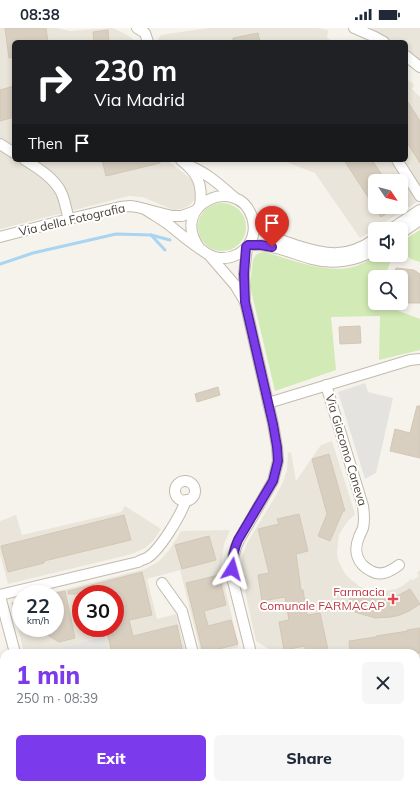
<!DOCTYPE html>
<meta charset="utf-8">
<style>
:root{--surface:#fff;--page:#f6f6f7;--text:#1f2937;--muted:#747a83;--accent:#7c3aed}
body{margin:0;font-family:Mulish,sans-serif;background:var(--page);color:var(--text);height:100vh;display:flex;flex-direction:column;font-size:15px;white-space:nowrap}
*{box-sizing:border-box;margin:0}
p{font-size:13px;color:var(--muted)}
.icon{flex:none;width:22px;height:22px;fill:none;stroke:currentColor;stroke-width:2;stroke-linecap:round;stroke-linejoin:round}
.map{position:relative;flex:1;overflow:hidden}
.sheet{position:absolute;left:0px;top:621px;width:420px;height:140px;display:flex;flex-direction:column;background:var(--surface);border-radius:12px 12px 0 0;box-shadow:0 2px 6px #0003}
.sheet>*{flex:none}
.hud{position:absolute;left:12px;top:12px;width:396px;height:122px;border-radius:6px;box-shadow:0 2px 6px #0003;background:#202124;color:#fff;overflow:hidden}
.needle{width:26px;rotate:125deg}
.controls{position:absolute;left:368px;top:146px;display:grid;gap:8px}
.controls a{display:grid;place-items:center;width:40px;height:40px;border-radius:6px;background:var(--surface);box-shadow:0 2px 6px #0003;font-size:20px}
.speed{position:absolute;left:12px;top:557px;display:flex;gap:8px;font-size:20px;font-weight:700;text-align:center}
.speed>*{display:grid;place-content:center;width:52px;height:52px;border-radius:50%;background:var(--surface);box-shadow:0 2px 6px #0003;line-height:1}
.speed small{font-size:10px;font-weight:400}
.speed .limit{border:6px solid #d22;background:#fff;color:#111}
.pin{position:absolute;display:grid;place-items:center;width:34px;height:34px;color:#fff;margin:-41px -17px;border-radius:50% 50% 50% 0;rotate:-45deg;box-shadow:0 0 4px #0007}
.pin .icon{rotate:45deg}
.me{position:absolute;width:44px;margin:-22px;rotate:8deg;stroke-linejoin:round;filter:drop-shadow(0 0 3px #0008)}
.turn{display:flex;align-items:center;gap:14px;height:84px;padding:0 16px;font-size:18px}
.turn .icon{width:52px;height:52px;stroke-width:2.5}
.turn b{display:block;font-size:28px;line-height:34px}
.then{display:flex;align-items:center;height:38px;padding:0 16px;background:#0003;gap:8px;font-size:15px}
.round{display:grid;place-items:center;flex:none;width:42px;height:42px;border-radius:6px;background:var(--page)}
.headline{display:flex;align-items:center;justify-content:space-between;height:68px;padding:0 16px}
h1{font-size:24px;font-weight:800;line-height:30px;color:var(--accent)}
.cta{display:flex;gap:8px;margin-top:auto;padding:8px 16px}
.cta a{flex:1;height:46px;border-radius:6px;background:var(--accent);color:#fff;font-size:16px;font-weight:800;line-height:46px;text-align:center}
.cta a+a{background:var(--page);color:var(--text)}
.status{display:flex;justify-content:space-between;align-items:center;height:28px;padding:0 20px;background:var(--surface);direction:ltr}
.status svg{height:11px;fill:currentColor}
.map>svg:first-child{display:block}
</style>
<div class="status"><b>08:38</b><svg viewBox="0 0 49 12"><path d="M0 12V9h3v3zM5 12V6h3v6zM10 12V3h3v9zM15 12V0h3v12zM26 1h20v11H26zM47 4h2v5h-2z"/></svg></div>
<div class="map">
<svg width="420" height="761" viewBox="0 0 420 761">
<rect width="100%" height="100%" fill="#f6f3ec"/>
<!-- residential -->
<g fill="#eae5da" fill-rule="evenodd">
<path d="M0 0H57L70 3 113 0 127 7 137 14H14V132H167L191 151 194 155 195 166 194 172 190 177 182 181 173 182 143 169 129 168 0 201Z"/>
<path d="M208 0H318L328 2 327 10 335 14H157L159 10 161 7Z"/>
<path d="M370 0H420V32L406 23V14H392Z"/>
<path d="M406 51 414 56 412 61 420 69V172L360 210 315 145 281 132H406ZM375 153H401V179H375Z"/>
<path d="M332 413 355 486 349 492 343 500 339 507 338 513 337 527 339 534 344 544 348 549 359 558 365 561 381 564 396 561 404 557 411 551 413 552 419 548 417 545 420 542V709L416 710V625H275L256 613 241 545 242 529 247 515 275 469 283 454 287 442 288 425 291 424 296 453 321 417Z"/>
<path d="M125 478 161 501 154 512 145 520 132 526 8 556 0 526V493L16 487 22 507 121 484Z"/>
<path d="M230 502 224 516 221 543 239 619 214 625H201L180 542 147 551 157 591 176 586 186 625H108L103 608 55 621 56 625H24L12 575 21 573V600H55V566H47L145 541 158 534 163 529 170 521 181 503ZM81 566H115V600H81Z"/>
<path d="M291 757H401L402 761H292Z"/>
</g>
<!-- green -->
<g fill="#d2eab5">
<circle cx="222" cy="199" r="24"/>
<path d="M420 202V234L411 231 401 224V214Z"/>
<path d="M265 224C293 232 327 247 356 238 364 236 371 230 378 227 382 226 387 227 391 227L392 229 385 249H375V275H387L399 283 420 291V322L379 332 380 288 331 289 336 342 275 363 250 258 253 232 255 228 259 225Z"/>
<path d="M43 757H112L114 759 117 757H179L190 761H59Z"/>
</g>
<!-- parking -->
<g fill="#e5e3e0">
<path d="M365 355 368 364 393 370 376 445 365 451 338 364Z"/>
<path d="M104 608 108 625H56L55 621Z"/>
</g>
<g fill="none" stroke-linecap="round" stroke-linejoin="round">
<!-- stream -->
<g stroke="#a9d4f2" stroke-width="3">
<path d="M151 207 170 212"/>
<path d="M0 236 33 225 116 206 151 207 165 222"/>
</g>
</g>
<!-- building -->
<g fill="#d8cfc1" stroke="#d3c7b4">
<path d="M5 0H46L48 14H14V29L9 30Z"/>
<path d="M108 2 109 14H94L93 4Z"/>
<path d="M258 5 260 14H233V10Z"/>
<path d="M14 58V89L0 93V62Z"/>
<path d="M406 71 420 93V135L406 113Z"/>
<path d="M102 132H160V135L106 148Z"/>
<path d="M344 132H372L386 153H375V179H396L381 189Z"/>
<path d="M396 240 414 242 420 246V275H401V249H393Z"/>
<path d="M360 298 361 315 340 316 339 299Z"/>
<path d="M218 359 220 367 197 374 195 366Z"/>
<path d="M417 378H420V430L390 423 395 401 410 405Z"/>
<path d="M329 426 345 483H343L330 513 318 508 327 486 312 431Z"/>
<path d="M299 486 308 523 296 526 301 562H303L307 587 320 585 328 622 311 625H306L305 618 284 622 279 594 289 592 285 569 262 573 258 547 269 545 258 501 279 496 277 491Z"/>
<path d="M124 487 131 512 44 533V535L8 544 1 518Z"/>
<path d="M209 508 216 532 182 541 175 517Z"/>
<path d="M142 544 152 587 129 592 133 608 177 597 182 621 171 624V625H112L106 600H115V566H68V563Z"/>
<path d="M219 547 226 577 204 583 208 598 231 592 238 616 203 625 186 555Z"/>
<path d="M410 561 420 576 409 583 400 587 391 589 375 590 355 584 345 578 355 564 362 567 375 571H386L397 568Z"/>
<path d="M65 563 75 610 59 614 36 600H55V565Z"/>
<path d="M21 573V600H19L12 575Z"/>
<path d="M420 600V625H350L349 613 376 609V608L408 603 407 602Z"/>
</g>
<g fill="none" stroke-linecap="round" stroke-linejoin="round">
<defs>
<g id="minor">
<path d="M137 0 145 5 148 14"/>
<path d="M354 0 375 9 384 14"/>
<path d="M406 28 420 39"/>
<path d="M0 116 14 125"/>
<path d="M25 132C38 140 54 150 61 164 65 172 66 182 69 191"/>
<path d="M181 132C198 145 203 157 200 178"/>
<path d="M397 132 420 168"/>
<path d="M187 137C206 144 220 157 235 170"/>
<path d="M145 181C152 186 161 191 168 196 178 204 188 213 199 220 206 225 211 229 220 230 232 231 243 225 249 216 254 208 255 198 252 189 238 146 167 176 200 221"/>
<path d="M253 192C256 196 260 200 264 203 272 210 284 213 295 217 326 227 346 231 375 211"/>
<path d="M391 201 420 182"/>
<path d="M401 205 420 192"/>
<path d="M0 209 69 191 120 179 130 178 137 179 172 188H182L195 183"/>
<path d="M248 217C254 217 261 217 267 218 282 220 297 227 312 231 333 237 356 233 375 222"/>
<path d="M247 219 244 246 245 274 273 396 277 419 278 433 273 453 239 512C233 524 231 535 232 549L251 625"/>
<path d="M210 228 235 257 244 272"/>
<path d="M326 357 363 478C364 486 365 492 363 500 362 503 360 506 359 509 353 523 357 536 371 543 381 549 391 543 399 537"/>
<path d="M268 375 410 332 420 331"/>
<circle cx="185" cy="463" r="10"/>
<path d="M162 555 182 583 193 625"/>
<path d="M0 567 138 534C141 532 144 531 147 530 160 522 181 487 186 472"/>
<path d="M0 568 15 625"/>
<path d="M282 757 283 761"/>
</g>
<g id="secondary">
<path d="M0 750 4 751"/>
<path d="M19 757 30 761"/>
</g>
</defs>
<!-- minor casing -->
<use href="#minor" stroke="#c2bbae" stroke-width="12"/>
<!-- secondary casing -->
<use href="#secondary" stroke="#d6c79b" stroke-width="17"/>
<!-- minor -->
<use href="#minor" stroke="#fff" stroke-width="10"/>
<!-- secondary -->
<use href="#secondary" stroke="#fff3cd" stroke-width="15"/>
</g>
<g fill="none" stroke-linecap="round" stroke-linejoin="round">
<defs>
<path id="route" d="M232 541C232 530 234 521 238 512L273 453 278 433 277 419 273 396 245 274 244 246 246 219 248 217H261L272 219"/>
</defs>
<!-- route casing -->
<use href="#route" stroke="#51269a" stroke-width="10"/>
<!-- route -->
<use href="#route" stroke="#7c3aed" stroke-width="7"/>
</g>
<!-- markers -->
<path fill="#e0444e" stroke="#fff" stroke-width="1.5" d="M391 565h4v4h4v4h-4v4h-4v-4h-4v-4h4z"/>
<g text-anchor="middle" stroke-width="4" stroke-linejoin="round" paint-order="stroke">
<!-- street labels -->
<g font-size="12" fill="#4b4439" stroke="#fff">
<text transform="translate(72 192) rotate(-13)" y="4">Via della Fotografia</text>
<text transform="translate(346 422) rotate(73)" y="4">Via Giacomo Caneva</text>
</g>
<!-- health labels -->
<g font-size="12" fill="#be3a42" stroke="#fff" text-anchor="end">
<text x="385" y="568">Farmacia<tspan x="385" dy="14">Comunale FARMACAP</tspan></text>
</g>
</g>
</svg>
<div class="controls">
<a><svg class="needle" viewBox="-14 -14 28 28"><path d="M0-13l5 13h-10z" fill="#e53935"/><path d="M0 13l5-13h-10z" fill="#747a83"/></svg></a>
<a><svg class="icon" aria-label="sound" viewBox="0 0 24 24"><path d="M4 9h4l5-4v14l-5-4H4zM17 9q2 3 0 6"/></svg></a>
<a><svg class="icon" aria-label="search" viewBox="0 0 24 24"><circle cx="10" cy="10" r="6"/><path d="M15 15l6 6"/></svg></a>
</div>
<div class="speed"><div>22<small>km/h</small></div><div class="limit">30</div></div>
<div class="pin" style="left:272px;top:219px;background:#d93025"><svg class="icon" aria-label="arrive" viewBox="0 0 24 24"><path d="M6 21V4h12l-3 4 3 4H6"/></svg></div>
<svg class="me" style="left:232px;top:541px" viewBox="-20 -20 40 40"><path d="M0-17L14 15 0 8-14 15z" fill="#7c3aed" stroke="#fff" stroke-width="4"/></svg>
<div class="hud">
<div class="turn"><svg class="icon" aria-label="right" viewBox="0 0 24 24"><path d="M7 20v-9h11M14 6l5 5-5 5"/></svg><div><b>230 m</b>Via Madrid</div></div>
<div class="then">Then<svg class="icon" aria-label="arrive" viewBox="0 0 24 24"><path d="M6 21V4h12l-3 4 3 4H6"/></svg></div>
</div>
<section class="sheet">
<div class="headline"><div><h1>1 min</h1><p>250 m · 08:39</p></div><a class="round"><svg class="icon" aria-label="close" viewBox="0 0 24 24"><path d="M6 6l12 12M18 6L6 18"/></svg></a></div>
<div class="cta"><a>Exit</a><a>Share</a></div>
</section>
</div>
